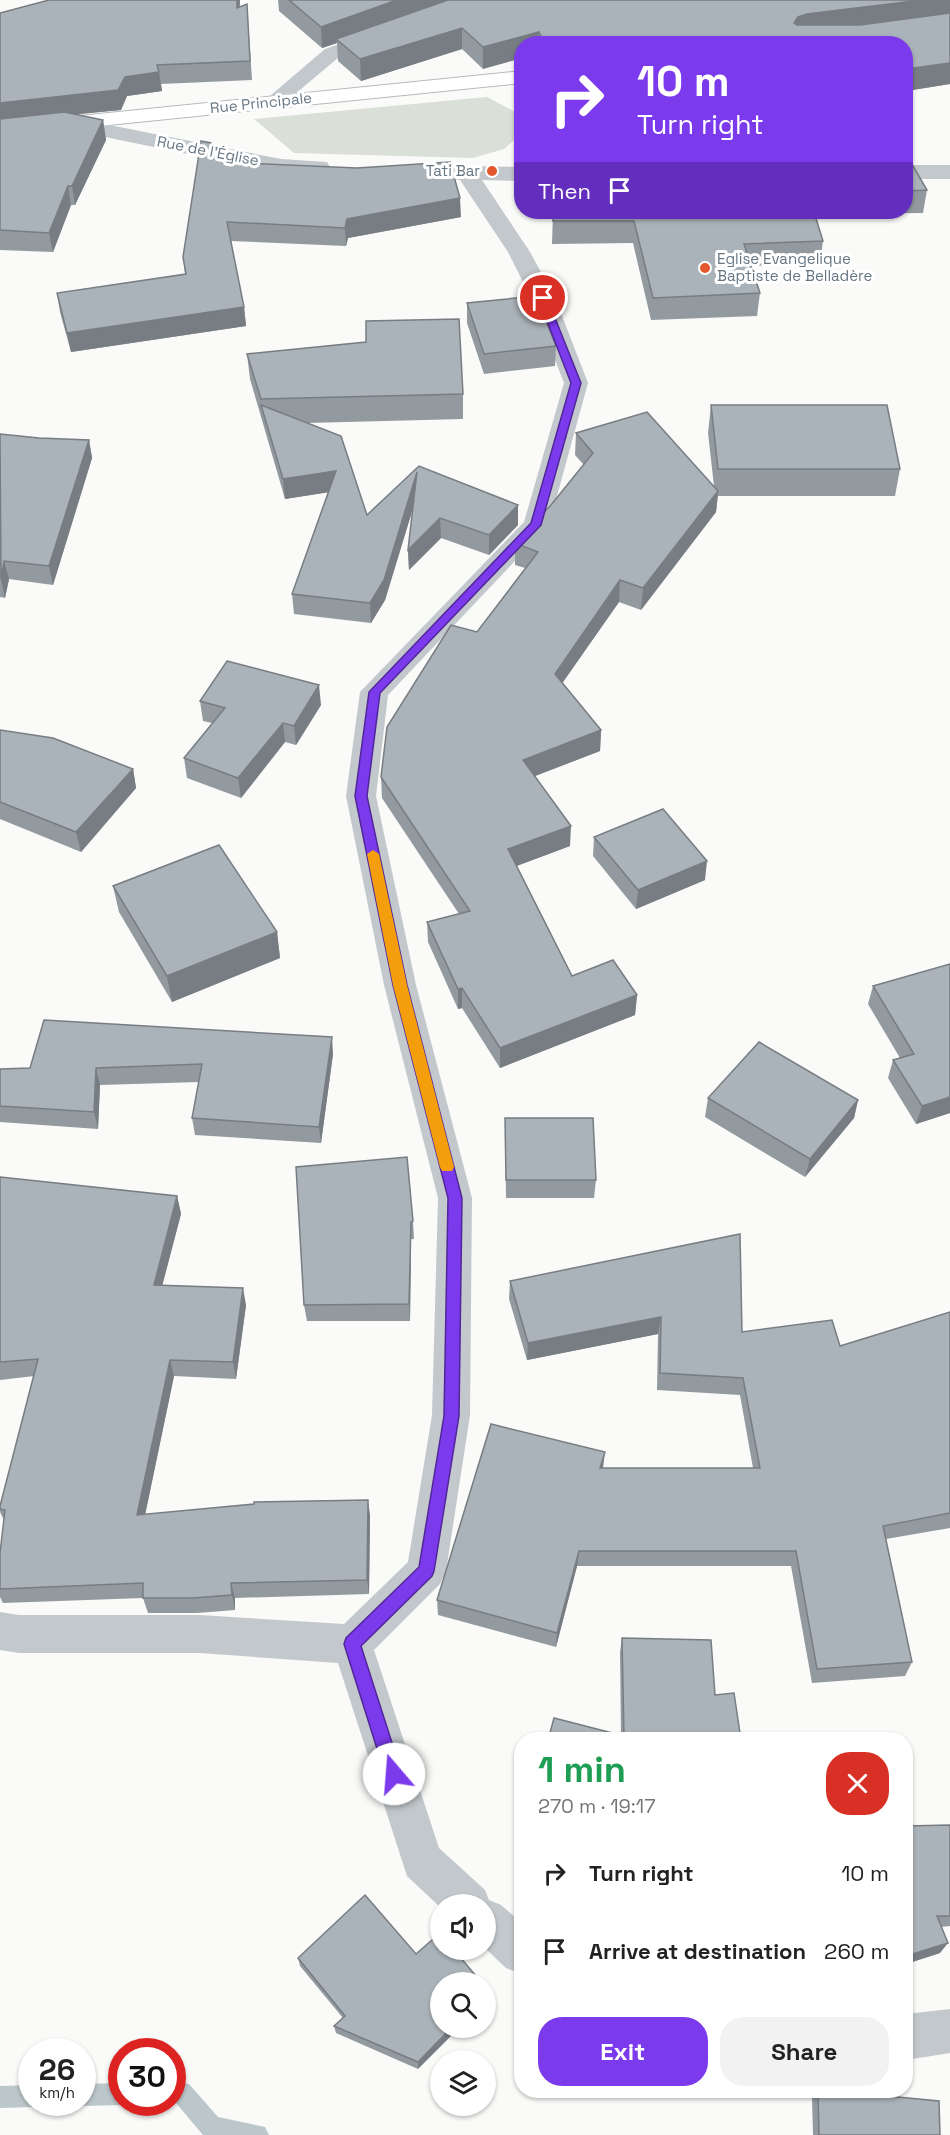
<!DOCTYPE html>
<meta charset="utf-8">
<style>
:root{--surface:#fff;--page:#f2f2f2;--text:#222;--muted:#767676;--accent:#7c3aed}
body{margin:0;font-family:"Space Grotesk",sans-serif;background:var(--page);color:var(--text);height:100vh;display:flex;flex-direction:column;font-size:22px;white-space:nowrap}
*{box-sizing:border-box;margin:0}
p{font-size:20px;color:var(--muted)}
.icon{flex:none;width:33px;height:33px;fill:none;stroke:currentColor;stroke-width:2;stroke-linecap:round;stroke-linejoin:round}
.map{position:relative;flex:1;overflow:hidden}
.details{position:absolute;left:514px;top:1732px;width:399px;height:366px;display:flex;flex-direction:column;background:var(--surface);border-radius:24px;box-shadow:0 2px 4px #0004}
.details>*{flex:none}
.banner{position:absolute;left:514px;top:36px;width:399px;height:183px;border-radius:24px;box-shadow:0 2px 4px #0004;background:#7c3aed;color:#fff;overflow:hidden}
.tools{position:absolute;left:430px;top:1894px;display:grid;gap:12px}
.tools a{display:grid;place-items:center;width:66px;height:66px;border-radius:50%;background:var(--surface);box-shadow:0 2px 4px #0004;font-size:30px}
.speed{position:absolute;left:18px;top:2038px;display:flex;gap:12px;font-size:30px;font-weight:700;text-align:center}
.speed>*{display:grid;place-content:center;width:78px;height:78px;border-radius:50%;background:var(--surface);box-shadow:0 2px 4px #0004;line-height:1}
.speed small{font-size:15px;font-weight:400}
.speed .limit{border:9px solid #d22;background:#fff;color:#111}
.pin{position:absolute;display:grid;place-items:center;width:51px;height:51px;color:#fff;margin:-26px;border:3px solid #fff;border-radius:50%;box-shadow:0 2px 6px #0007}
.me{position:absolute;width:66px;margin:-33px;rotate:342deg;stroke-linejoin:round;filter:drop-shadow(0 0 4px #0008)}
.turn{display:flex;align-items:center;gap:21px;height:126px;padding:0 24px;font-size:27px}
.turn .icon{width:78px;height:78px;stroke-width:2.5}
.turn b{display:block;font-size:42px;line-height:51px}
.then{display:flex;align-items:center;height:57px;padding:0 24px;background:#0003;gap:12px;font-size:22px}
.round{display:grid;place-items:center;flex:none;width:63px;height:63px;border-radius:24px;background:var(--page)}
.head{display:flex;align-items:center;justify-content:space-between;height:102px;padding:0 24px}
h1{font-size:36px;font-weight:600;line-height:45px;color:#1e9e55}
.cta{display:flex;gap:12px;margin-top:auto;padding:12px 24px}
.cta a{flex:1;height:69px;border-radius:24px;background:var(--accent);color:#fff;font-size:24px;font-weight:600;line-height:69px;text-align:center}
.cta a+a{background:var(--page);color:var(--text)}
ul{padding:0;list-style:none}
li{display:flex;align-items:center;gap:18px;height:78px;padding:0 24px}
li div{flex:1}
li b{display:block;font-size:22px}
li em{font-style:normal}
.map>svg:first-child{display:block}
</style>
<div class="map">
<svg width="950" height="2135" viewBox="0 0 950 2135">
<rect width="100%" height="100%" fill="#fafaf8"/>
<!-- green -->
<path fill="#dadfd7" d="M487 97 519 114 522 133 504 149 473 158 294 153 254 119Z"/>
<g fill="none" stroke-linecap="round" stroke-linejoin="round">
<!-- stream -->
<g fill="#bbc7cb" fill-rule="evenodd">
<path d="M172 2081 189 2084 218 2117 265 2127 269 2135H203L176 2103H171Z"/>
<path d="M122 2083V2103H128L122 2105 82 2106 74 2103H82V2084Z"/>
<path d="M32 2085V2103L40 2104 32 2107 0 2108V2086Z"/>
</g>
<defs>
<path id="primary" d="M522 71V83L0 136V124Z"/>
</defs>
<!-- primary casing -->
<use href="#primary" stroke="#b5babe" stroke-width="2"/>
<!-- minor -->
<g fill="#c3c8cc" fill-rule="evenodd">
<path d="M379 31 386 33 389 37 386 41 339 57 282 105 275 107 268 105 264 101 325 49Z"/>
<path d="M74 118 281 159 327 162 330 167 327 172 281 173 66 129 63 124 66 119Z"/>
<rect x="906" y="165" width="44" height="14"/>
<path d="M449 166 522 167V181L482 180 530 252 555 298 588 383 549 525 388 695 376 796 416 985 472 1198 470 1415 446 1571 440 1584 374 1650 439 1848 485 1890 489 1900 501 1905 522 1923V1974L506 1968 486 1949V1905H441V1908L407 1876 338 1663 200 1653H19L0 1650V1612L19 1615H200L344 1624 408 1562 432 1415 438 1198 384 985 346 796 360 692 524 522 564 383 531 298 508 252 460 180 441 178 438 173 441 168Z"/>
<path d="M950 2009V2053L906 2060V2014Z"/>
</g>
<!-- primary -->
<use href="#primary" fill="#fff" fill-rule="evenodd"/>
</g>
<!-- wall -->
<g fill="#929a9f">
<path d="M278 0H950V84L906 91V44H522L483 69 462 49 361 81 338 61 337 43 322 48 279 11Z"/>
<path d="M247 4 252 80 161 84 162 91 127 96 121 110 74 114 103 120 106 140 75 205H71L53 252 0 250V13L239 7Z"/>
<path d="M906 154 927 190 923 213 814 214 823 241 820 264 751 266 760 293 757 316 651 320 633 243 552 244 553 212H906Z"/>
<path d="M214 159H246V163L461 217 348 238 346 246 231 241 244 307 246 326 71 352 60 312 57 293 185 274 183 257Z"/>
<path d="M467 303 556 346 555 366 484 374 467 323Z"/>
<path d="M247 354 463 394V419L307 423 367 515 419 466 518 525 489 555 441 538 409 570 408 550 413 508 385 600 371 623 294 614 292 594 328 492 285 499 250 379Z"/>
<path d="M711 405 900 469 895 496H718L716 512 641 610 619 602 562 683 601 730 600 751 535 776 570 846 517 866 572 976 637 995 635 1015 500 1068 462 1008 458 1009 428 942 427 922 459 914 382 798 381 777 477 632 525 568 515 565V543L551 505 584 465 575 455 576 433 714 486 708 433Z"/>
<path d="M0 434 39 438 89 440 92 458 53 585 9 579 5 598 0 597Z"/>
<path d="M200 701 321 705 296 745 285 742 241 798 187 778 184 758 212 723 203 721Z"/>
<path d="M0 730 133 769 136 788 81 852 0 819Z"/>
<path d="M594 837 705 880 636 909 593 856Z"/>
<path d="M113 886 277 932 280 958 172 1002 119 912Z"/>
<path d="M950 964V1113L916 1124 888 1078 893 1060 900 1058 868 1004 873 986Z"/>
<path d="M333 1054 321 1143 195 1135 192 1118 199 1082 100 1085 98 1129 0 1122V1069L30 1068Z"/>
<path d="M708 1098 858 1100 854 1118 805 1177 705 1117Z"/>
<path d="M505 1118 596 1180 594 1198H506Z"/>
<path d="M296 1167 413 1221 414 1239H411L410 1321H307L304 1305Z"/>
<path d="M0 1177 177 1196 181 1214 162 1285 246 1305 236 1379 174 1376 145 1514 370 1515 369 1594 235 1598V1610L197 1613H148L143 1598 3 1603 0 1597V1553L4 1520 0 1512V1506L34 1376 0 1380Z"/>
<path d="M510 1281 742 1332 840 1346 950 1312V1528L886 1539 912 1662 905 1676 812 1683 791 1566H577L556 1647 438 1615 437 1600 603 1468H753L740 1395 657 1390 658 1334 527 1360 509 1299Z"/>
<path d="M622 1638 715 1695 741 1740 621 1735 620 1652Z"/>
<path d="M950 1825V1926L941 1927 940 1953 906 1964Z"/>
<path d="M416 1954 418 2069 336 2033 334 2026 343 2018 300 1966 298 1958Z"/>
<path d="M817 2091H818L940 2135H813L812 2098Z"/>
</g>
<!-- shaded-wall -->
<g fill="#777d82">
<path d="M237 0H240L239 27 237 8Z"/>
<path d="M397 0H459L336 39 337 43 322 48 321 27Z"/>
<path d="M922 0H950V18L804 36 794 23 798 17 807 14Z"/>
<path d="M462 28V49L361 81 360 59Z"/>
<path d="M539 32 538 44H522V58L483 69V47Z"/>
<path d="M950 63V84L906 91V69Z"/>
<path d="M159 72 162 91 127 96 121 110 0 122V103L125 77Z"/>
<path d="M103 120 106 140 75 205 72 186Z"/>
<path d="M68 186 71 205 53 252 49 233Z"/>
<path d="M460 198 461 217 348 238 346 246 345 228 347 219Z"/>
<path d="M244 307 246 326 71 352 67 333Z"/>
<path d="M89 440 92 458 53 585 49 566Z"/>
<path d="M336 471 337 491 285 499 283 479Z"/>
<path d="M417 472 418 492 385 600 371 623 370 603Z"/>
<path d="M718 491 716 512 641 610 643 588Z"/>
<path d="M518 505V525L489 555V535Z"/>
<path d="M440 518 441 538 409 570 408 550Z"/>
<path d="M4 561 9 579 5 598 1 579Z"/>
<path d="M620 580 619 602 554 695 555 674Z"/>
<path d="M319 685 321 705 296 745 294 726Z"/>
<path d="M283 723 285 742 241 798 238 778Z"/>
<path d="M601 730 600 751 522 781 523 760Z"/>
<path d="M133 769 136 788 81 852 76 832Z"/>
<path d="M571 826 570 846 508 869V849Z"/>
<path d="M707 861 705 880 636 909 638 890Z"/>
<path d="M277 932 280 958 172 1002 167 976Z"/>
<path d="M462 988V1008L458 1009V989Z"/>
<path d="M637 995 635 1015 500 1068V1048Z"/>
<path d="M332 1037 333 1054 321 1143 319 1127Z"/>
<path d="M96 1068 100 1085 98 1129 94 1112Z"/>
<path d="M950 1097V1113L916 1124 922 1106Z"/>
<path d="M858 1100 854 1118 805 1177 810 1159Z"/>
<path d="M177 1196 181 1214 158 1302 154 1285Z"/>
<path d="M411 1222V1239L410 1321 409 1304Z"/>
<path d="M243 1288 246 1305 236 1379 233 1362Z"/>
<path d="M661 1317 658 1334 527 1360 528 1343Z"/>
<path d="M170 1360 174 1376 142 1530 137 1515Z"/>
<path d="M605 1452 603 1468H600Z"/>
<path d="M368 1500 370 1515 369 1594 367 1580Z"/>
<path d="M579 1551 577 1566 556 1647 557 1633Z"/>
<path d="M231 1583 235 1598V1610L232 1595Z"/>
<path d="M948 1943 940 1953 906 1964V1956Z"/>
<path d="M488 1990V1998L486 2000V1992Z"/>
<path d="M451 2028H459L418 2069V2062Z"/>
</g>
<!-- building -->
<g fill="#aab3b9" stroke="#777d82" stroke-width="1.5">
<path d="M49 0H237V8L247 4 250 61 157 65 159 72 125 77 118 90 0 103V13Z"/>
<path d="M289 0H397L321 27Z"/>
<path d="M448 0H922L807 14 798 17 794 23 797 25H860L950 13V63L906 69V44H545L539 32 483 47 462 28 360 59 336 39Z"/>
<path d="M64 112 103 120 72 186H68L49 233 0 230V119Z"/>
<path d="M201 141 211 143 214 159H246L245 163 357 168 450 162 460 198 347 219 345 228 227 222 244 307 67 333 57 293 186 274 183 257Z"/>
<path d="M906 154 927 190 906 191Z"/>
<path d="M553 212H814L823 241 744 244 760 293 653 298 634 221H553Z"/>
<path d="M536 296 556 346 484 354 467 303Z"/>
<path d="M459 319 463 394 261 399 247 354 366 342V321Z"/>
<path d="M261 405 341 436 367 515 419 466 518 505 489 535 440 518 408 550 417 472 384 580 370 603 292 594 336 471 283 479Z"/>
<path d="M711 405H887L900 469H718Z"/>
<path d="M647 412 718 491 643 588 620 580 555 674 601 730 523 760 571 826 508 849 572 976 613 960 637 995 500 1048 462 988 458 989 427 922 470 911 381 777 387 727 451 625 477 632 538 552 515 543 551 505 593 453 576 433Z"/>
<path d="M0 434 39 438 89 440 49 566 4 561 1 579Z"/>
<path d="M227 661 319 685 294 726 283 723 238 778 184 758 225 708 200 701Z"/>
<path d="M0 730 53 738 133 769 76 832 0 802Z"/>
<path d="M663 809 707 861 638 890 594 837Z"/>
<path d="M219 845 277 932 167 976 113 886Z"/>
<path d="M950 964V1097L922 1106 893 1060 914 1054 873 986Z"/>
<path d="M44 1020 332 1037 319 1127 192 1118 202 1064 96 1068 94 1112 0 1106V1069L30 1068Z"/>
<path d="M759 1042 858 1100 810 1159 708 1098Z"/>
<path d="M505 1118H593L596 1180H506Z"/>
<path d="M407 1157 413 1221 411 1222 409 1304 304 1305 296 1167Z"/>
<path d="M0 1177 177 1196 154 1285 243 1288 233 1362 170 1360 137 1515 254 1504V1502L368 1500 367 1580 231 1583 232 1595 193 1598H143V1583L0 1589V1553L5 1510 0 1509V1506L38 1359 0 1362Z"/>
<path d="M740 1234 742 1332 832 1320 840 1346 950 1312V1513L883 1526 912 1662 817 1669 796 1551H579L557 1633 437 1600 491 1424 605 1452 600 1468H760L743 1378 660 1373 661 1317 528 1343 510 1281Z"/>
<path d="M622 1638 711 1640 715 1695 734 1693 741 1740H548L554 1718 624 1736Z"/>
<path d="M950 1825V1916H937L948 1943 906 1956V1826Z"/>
<path d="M365 1895 416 1954 440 1933 441 1934V1950H454L482 1983H441V2028H451L418 2062 334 2026 345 2016 298 1958Z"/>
<path d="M818 2091H834L939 2101 940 2135H819Z"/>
</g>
<!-- route -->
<path fill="#7c3aed" stroke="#51269a" stroke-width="1.5" d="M543 295 547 298 581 383 541 525 380 693 367 796 407 985 462 1198 459 1416 434 1571 432 1576 361 1646 402 1774 400 1780 394 1783 388 1780 385 1774 344 1644 346 1638 419 1567 444 1416 448 1198 393 985 355 796 369 692 531 523 571 383 538 298Z"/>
<!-- slow -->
<path fill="#f59e0b" d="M373 850 379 854 407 985 454 1167 452 1171H442L440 1167 393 985 367 854Z"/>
<!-- markers -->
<g fill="#e4572e" stroke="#fff" stroke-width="2">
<circle cx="492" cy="171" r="6"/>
<circle cx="705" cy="268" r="6"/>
</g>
<g text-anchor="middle" stroke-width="6" stroke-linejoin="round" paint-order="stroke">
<!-- far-street labels -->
<g font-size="15" fill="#657683" stroke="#fff">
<text transform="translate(261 103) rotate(-6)" y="5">Rue Principale</text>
<text transform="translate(208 151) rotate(11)" y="5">Rue de l'Église</text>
</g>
<!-- far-poi labels -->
<g font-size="15" fill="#657683" stroke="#fff" text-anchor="end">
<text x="480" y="176">Tati Bar</text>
<text x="717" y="264" text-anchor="start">Eglise Evangelique<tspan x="717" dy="17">Baptiste de Belladère</tspan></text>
</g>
</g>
</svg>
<div class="tools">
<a><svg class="icon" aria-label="sound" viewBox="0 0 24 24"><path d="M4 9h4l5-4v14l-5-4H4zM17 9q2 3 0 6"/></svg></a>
<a><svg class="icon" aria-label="search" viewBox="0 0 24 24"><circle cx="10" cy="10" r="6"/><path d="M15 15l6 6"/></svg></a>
<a><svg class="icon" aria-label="layers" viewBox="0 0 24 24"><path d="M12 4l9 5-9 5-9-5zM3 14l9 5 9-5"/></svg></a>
</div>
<div class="speed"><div>26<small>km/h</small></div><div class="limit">30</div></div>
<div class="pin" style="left:543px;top:298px;background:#d93025"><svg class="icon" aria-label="arrive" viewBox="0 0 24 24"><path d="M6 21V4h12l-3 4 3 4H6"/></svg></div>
<svg class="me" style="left:394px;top:1774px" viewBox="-20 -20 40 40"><circle r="19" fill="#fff"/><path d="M0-13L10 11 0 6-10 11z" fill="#7c3aed"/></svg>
<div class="banner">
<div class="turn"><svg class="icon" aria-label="right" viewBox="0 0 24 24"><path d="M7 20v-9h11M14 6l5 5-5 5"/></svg><div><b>10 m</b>Turn right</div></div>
<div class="then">Then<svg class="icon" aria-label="arrive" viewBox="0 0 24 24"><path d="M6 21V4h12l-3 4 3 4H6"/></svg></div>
</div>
<section class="details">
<div class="head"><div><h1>1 min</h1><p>270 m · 19:17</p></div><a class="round" style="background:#d93025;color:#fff"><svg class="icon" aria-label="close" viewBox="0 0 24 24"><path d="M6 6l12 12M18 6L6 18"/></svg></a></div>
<ul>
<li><svg class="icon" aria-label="right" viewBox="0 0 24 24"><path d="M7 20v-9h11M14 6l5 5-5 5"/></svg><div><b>Turn right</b></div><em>10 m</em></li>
<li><svg class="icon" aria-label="arrive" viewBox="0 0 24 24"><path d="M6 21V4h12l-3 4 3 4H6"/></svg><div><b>Arrive at destination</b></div><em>260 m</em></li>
</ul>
<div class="cta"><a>Exit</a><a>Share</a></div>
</section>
</div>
